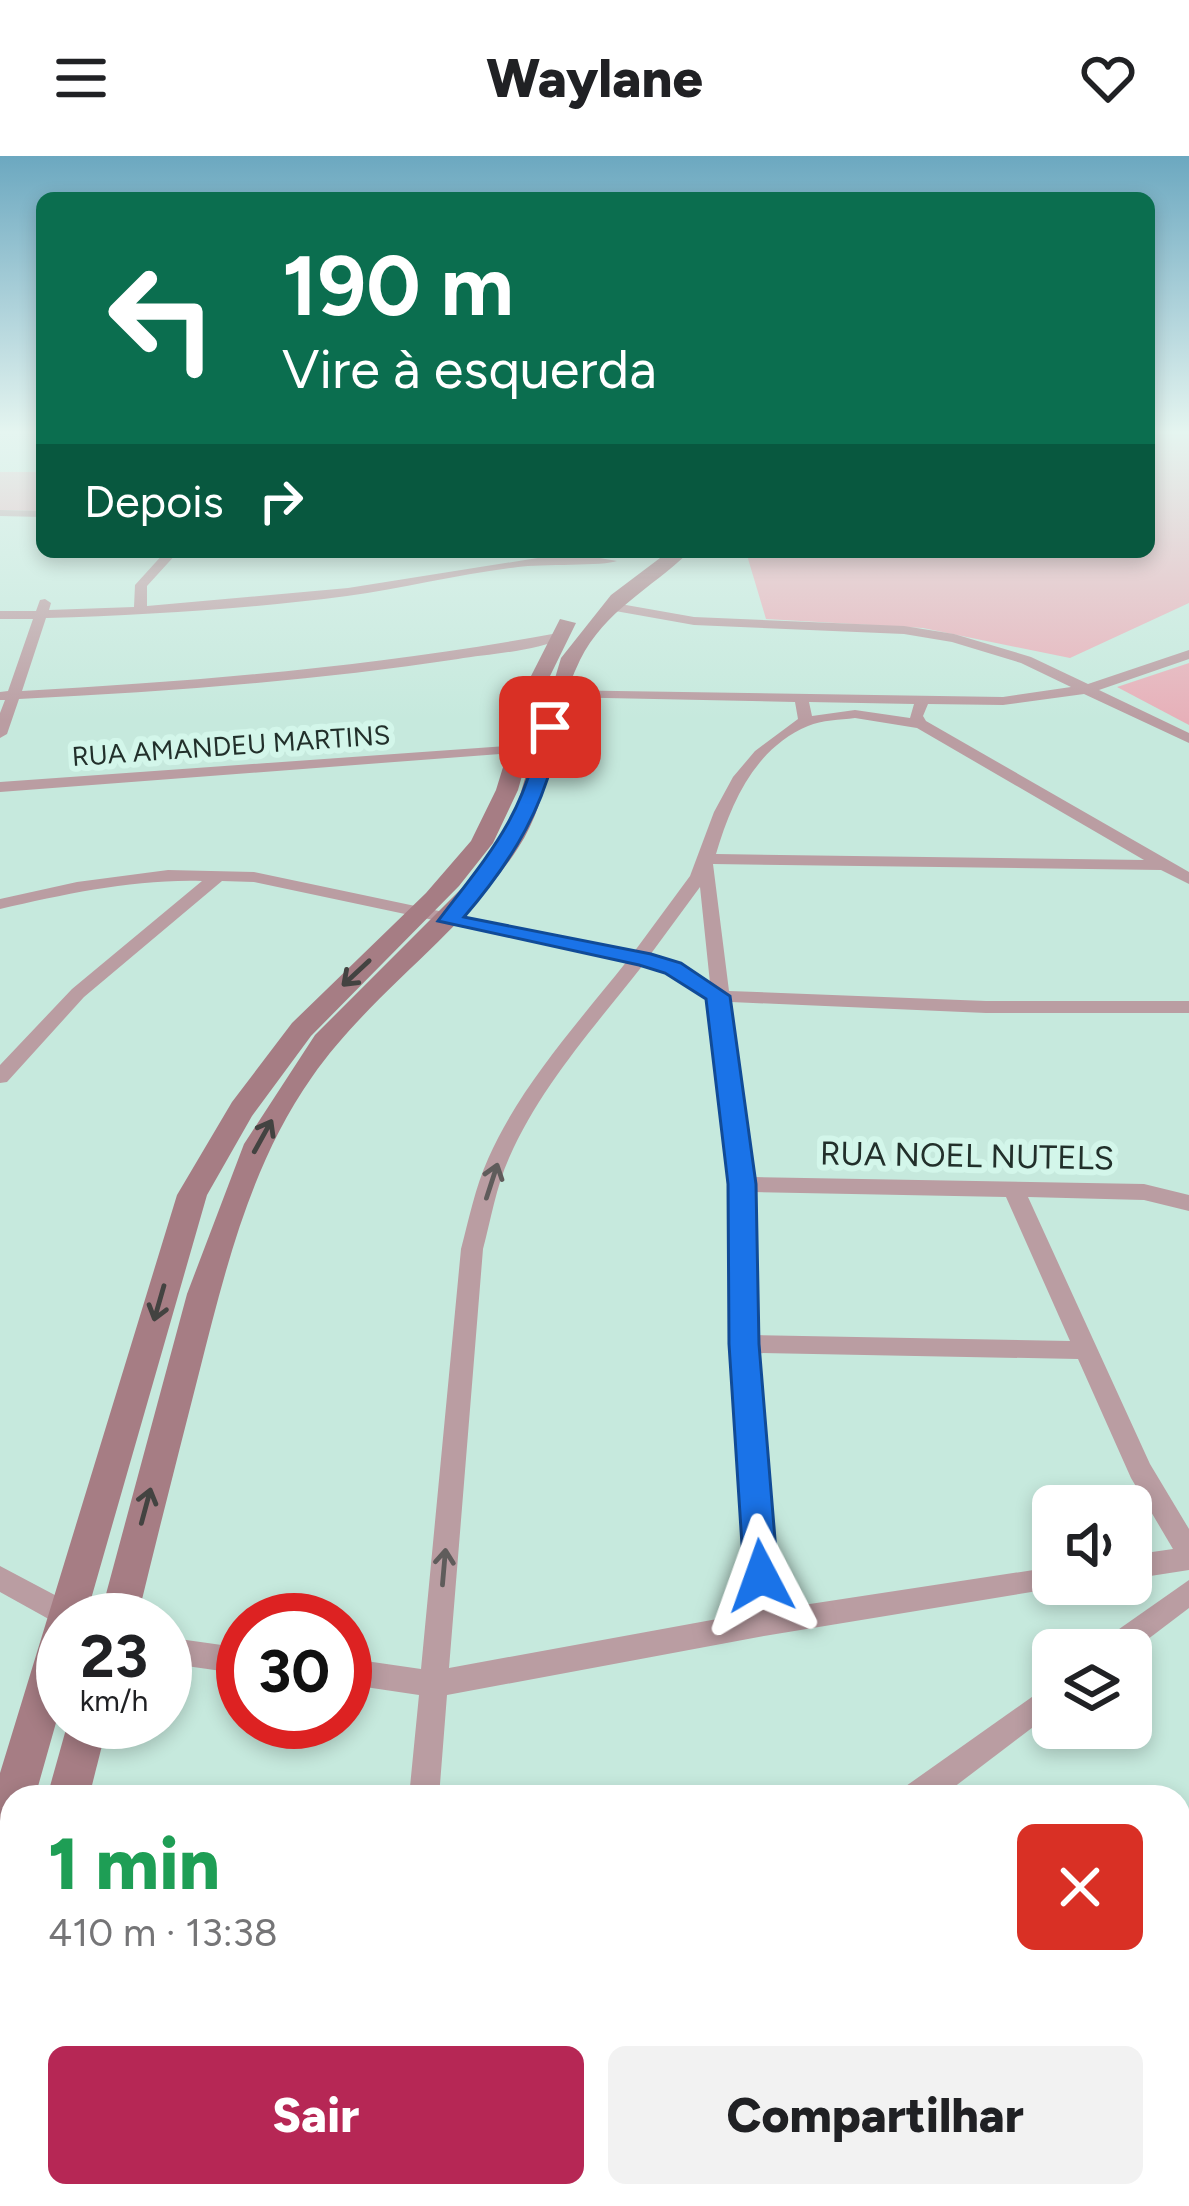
<!DOCTYPE html>
<html lang="pt">
<meta charset="utf-8">
<style>
:root{--surface:#fff;--page:#f2f2f2;--text:#202124;--muted:#757577;--accent:#b62755}
body{margin:0;font-family:Figtree,sans-serif;background:var(--page);color:var(--text);height:100vh;display:flex;flex-direction:column;font-size:45px;white-space:nowrap}
*{box-sizing:border-box;margin:0}
p{font-size:39px;color:var(--muted)}
.icon{flex:none;width:66px;height:66px;fill:none;stroke:currentColor;stroke-width:2;stroke-linecap:round;stroke-linejoin:round}
.map{position:relative;flex:1;overflow:hidden}
.panel{position:absolute;left:0px;top:1629px;width:1191px;height:423px;display:flex;flex-direction:column;background:var(--surface);border-radius:36px 36px 0 0;box-shadow:0 6px 18px #0003}
.panel>*{flex:none}
.guide{position:absolute;left:36px;top:36px;width:1119px;height:366px;border-radius:18px;box-shadow:0 6px 18px #0003;background:#0b6e4f;color:#fff;overflow:hidden}
.buttons{position:absolute;left:1032px;top:1329px;display:grid;gap:24px}
.buttons a{display:grid;place-items:center;width:120px;height:120px;border-radius:18px;background:var(--surface);box-shadow:0 6px 18px #0003;font-size:60px}
.speed{position:absolute;left:36px;top:1437px;display:flex;gap:24px;font-size:60px;font-weight:700;text-align:center}
.speed>*{display:grid;place-content:center;width:156px;height:156px;border-radius:50%;background:var(--surface);box-shadow:0 6px 18px #0003;line-height:1}
.speed small{font-size:30px;font-weight:400}
.speed .limit{border:18px solid #d22;background:#fff;color:#111}
.pin{position:absolute;display:grid;place-items:center;width:102px;height:102px;color:#fff;margin:-51px;border-radius:24px;box-shadow:0 6px 18px #0006}
.me{position:absolute;width:132px;margin:-66px;rotate:356deg;stroke-linejoin:round;filter:drop-shadow(0 0 9px #0008)}
.turn{display:flex;align-items:center;gap:42px;height:252px;padding:0 48px;font-size:54px}
.turn .icon{width:156px;height:156px;stroke-width:2.5}
.turn b{display:block;font-size:84px;line-height:102px}
.then{display:flex;align-items:center;height:114px;padding:0 48px;background:#0003;gap:24px;font-size:45px}
.round{display:grid;place-items:center;flex:none;width:126px;height:126px;border-radius:18px;background:var(--page)}
.headline{display:flex;align-items:center;justify-content:space-between;height:204px;padding:0 48px}
h1{font-size:72px;font-weight:800;line-height:90px;color:#1e9e55}
.action{display:flex;gap:24px;margin-top:auto;padding:24px 48px}
.action a{flex:1;height:138px;border-radius:18px;background:var(--accent);color:#fff;font-size:48px;font-weight:800;line-height:138px;text-align:center}
.action a+a{background:var(--page);color:var(--text)}
header{display:flex;justify-content:space-between;align-items:center;height:156px;padding:0 48px;background:var(--surface);font-size:54px;font-weight:800}
.map>svg:first-child{display:block}
</style>
<header><svg class="icon" aria-label="menu" viewBox="0 0 24 24"><path d="M4 6h16M4 12h16M4 18h16"/></svg>Waylane<svg class="icon" aria-label="heart" viewBox="0 0 24 24"><path d="M12 20l-8-8c-3-5 5-10 8-4 3-6 11-1 8 4z"/></svg></header>
<div class="map">
<svg width="1189" height="2050" viewBox="0 0 1189 2050">
<rect width="100%" height="100%" fill="#c6e9dd"/>
<!-- green -->
<g fill="#e7b0b9">
<path d="M1149 277H1189V447L1070 502 923 472 766 463 746 396H1149Z"/>
<path d="M0 316H42V355L0 354Z"/>
<path d="M1189 507V569L1117 531Z"/>
</g>
<g fill="none" stroke-linecap="round" stroke-linejoin="round">
<!-- street -->
<g fill="#ba9da2" fill-rule="evenodd">
<path d="M0 354 42 355V361L0 360Z"/>
<path d="M165 396H178L147 430V450L348 432 550 400 582 399 617 405C605 410 540 408 518 411 461 418 404 432 347 440 247 453 147 459 46 462L22 535C202 525 380 510 558 477L565 481C539 495 488 498 458 503 312 525 166 536 19 543L7 578 0 582V557L5 544H0V536L8 535 33 463H0V455H36L40 444 45 443 51 447 49 454 134 451 135 429Z"/>
<path d="M609 446 694 461 904 470 954 478 1031 501 1088 528 1189 494V503L1099 534 1189 577V587L1084 538 1003 549 928 548 923 560 926 565 1189 716V728L1161 714 713 708 729 835 986 845H1189V857H986L731 846 752 1021 1144 1028 1189 1039V1055L1144 1044 1028 1041 1150 1308 1189 1373V1414L1131 1423V1399L1173 1393 1131 1322 1078 1203 756 1197 777 1453 1053 1411V1428H1064L1062 1431 764 1480 447 1539 439 1641H409L419 1539 345 1528V1502L421 1513 461 1093C469 1063 475 1032 488 1003 520 930 578 867 627 805L254 726 222 725 84 841 7 926 0 927V909L72 833 202 725C134 723 66 738 0 753V743L77 726 168 714 254 716 634 796 690 720 714 656 733 621 755 595 798 563 795 546 557 541 552 540V534L1003 541 1071 531 1021 507 952 486 904 478 694 469 604 453 603 450ZM809 546 914 548 910 562 855 554 812 560ZM855 562 917 572 1144 704 716 698C731 647 755 592 808 570 822 564 840 564 855 562ZM700 731 710 827 679 809 650 799ZM643 809 667 817 712 844 731 1028 732 1188 750 1457 449 1512 483 1093C491 1063 496 1031 509 1002 540 931 595 870 643 809ZM753 1036 1006 1041 1070 1185 755 1179Z"/>
<path d="M547 587 552 588V594L0 636V626Z"/>
<path d="M0 1410 85 1455 89 1464H63V1471L0 1436Z"/>
<path d="M1189 1424V1452L1131 1496 1098 1494 1102 1485Z"/>
<path d="M165 1481 243 1492V1518L165 1507Z"/>
<path d="M1053 1526V1556L941 1641H902L906 1630Z"/>
</g>
<!-- secondary -->
<g fill="#a67d84" fill-rule="evenodd">
<path d="M668 396H689C651 433 605 454 580 504 550 564 556 635 518 692 461 780 371 836 312 921 250 1009 225 1115 199 1217 178 1299 157 1381 137 1464H99L187 1138 244 988 315 879 478 716 515 656 561 502 611 439Z"/>
<path d="M560 463 576 467 550 520 518 634 493 687 459 730 311 880 252 960 207 1039 85 1464H63V1542L35 1641H12V1729L0 1734V1617L177 1039 232 946 292 867 426 737 471 685 496 634 531 520Z"/>
<path d="M68 1566H108L89 1641H47Z"/>
<path d="M0 1839 12 1843V1975L0 1970Z"/>
<path d="M1189 1978V2030L1179 2034V1982Z"/>
<path d="M12 2020V2040H51L53 2050H3L1 2040Z"/>
<path d="M72 2040H122L125 2050H75Z"/>
<path d="M1096 2040H1154L1150 2050H1092Z"/>
</g>
</g>
<!-- one-way arrows -->
<defs><path id="oneway-shaft" d="M-6 0H5M1.5-3L5.5 0L1.5 3" fill="none" stroke-width="1.6" stroke-linecap="round" stroke-linejoin="round" transform="scale(3)"/></defs>
<g stroke="#434341">
<use href="#oneway-shaft" transform="translate(356 817) rotate(137)"/>
<use href="#oneway-shaft" transform="translate(263 980) rotate(-61)"/>
<use href="#oneway-shaft" transform="translate(159 1147) rotate(106)"/>
<use href="#oneway-shaft" transform="translate(146 1350) rotate(-75)"/>
</g>
<g stroke="#5f5c5b">
<use href="#oneway-shaft" transform="translate(492 1025) rotate(-72)"/>
<use href="#oneway-shaft" transform="translate(444 1411) rotate(-85)"/>
</g>
<!-- sky -->
<linearGradient id="sky" x2="0" y2="1"><stop stop-color="#6ca8c0"/><stop offset="0.49" stop-color="#e5f5f0"/><stop offset="1" stop-color="#e5f5f0" stop-opacity="0"/></linearGradient>
<rect width="1189" height="564" fill="url(#sky)"/>
<!-- route -->
<path fill="#1a73e8" stroke="#114b97" stroke-width="3" d="M550 566 560 571C548 647 513 704 464 761L651 798 681 807 730 840 756 1028 759 1188 778 1420 773 1431 761 1436 749 1431 744 1420 729 1188 728 1028 706 843 665 817 639 809 438 765C489 698 526 658 541 571Z"/>
<g text-anchor="middle" stroke-width="12" stroke-linejoin="round" paint-order="stroke">
<!-- far-street labels -->
<g font-size="27" fill="#22302b" stroke="#d3f6ea">
<text transform="translate(231 590) rotate(-4)" y="9">RUA AMANDEU MARTINS</text>
</g>
<!-- street labels -->
<g font-size="33" fill="#22302b" stroke="#d3f6ea">
<text transform="translate(967 999) rotate(1)" y="12">RUA NOEL NUTELS</text>
</g>
</g>
</svg>
<div class="buttons">
<a><svg class="icon" aria-label="sound" viewBox="0 0 24 24"><path d="M4 9h4l5-4v14l-5-4H4zM17 9q2 3 0 6"/></svg></a>
<a><svg class="icon" aria-label="layers" viewBox="0 0 24 24"><path d="M12 4l9 5-9 5-9-5zM3 14l9 5 9-5"/></svg></a>
</div>
<div class="speed"><div>23<small>km/h</small></div><div class="limit">30</div></div>
<div class="pin" style="left:550px;top:571px;background:#d93025"><svg class="icon" aria-label="arrive" viewBox="0 0 24 24"><path d="M6 21V4h12l-3 4 3 4H6"/></svg></div>
<svg class="me" style="left:761px;top:1420px" viewBox="-20 -20 40 40"><path d="M0-17L14 15 0 8-14 15z" fill="#1a73e8" stroke="#fff" stroke-width="4"/></svg>
<div class="guide">
<div class="turn"><svg class="icon" aria-label="left" viewBox="0 0 24 24"><path d="M17 20v-9H6M10 6l-5 5 5 5"/></svg><div><b>190 m</b>Vire à esquerda</div></div>
<div class="then">Depois<svg class="icon" aria-label="right" viewBox="0 0 24 24"><path d="M7 20v-9h11M14 6l5 5-5 5"/></svg></div>
</div>
<section class="panel">
<div class="headline"><div><h1>1 min</h1><p>410 m · 13:38</p></div><a class="round" style="background:#d93025;color:#fff"><svg class="icon" aria-label="close" viewBox="0 0 24 24"><path d="M6 6l12 12M18 6L6 18"/></svg></a></div>
<div class="action"><a>Sair</a><a>Compartilhar</a></div>
</section>
</div>
